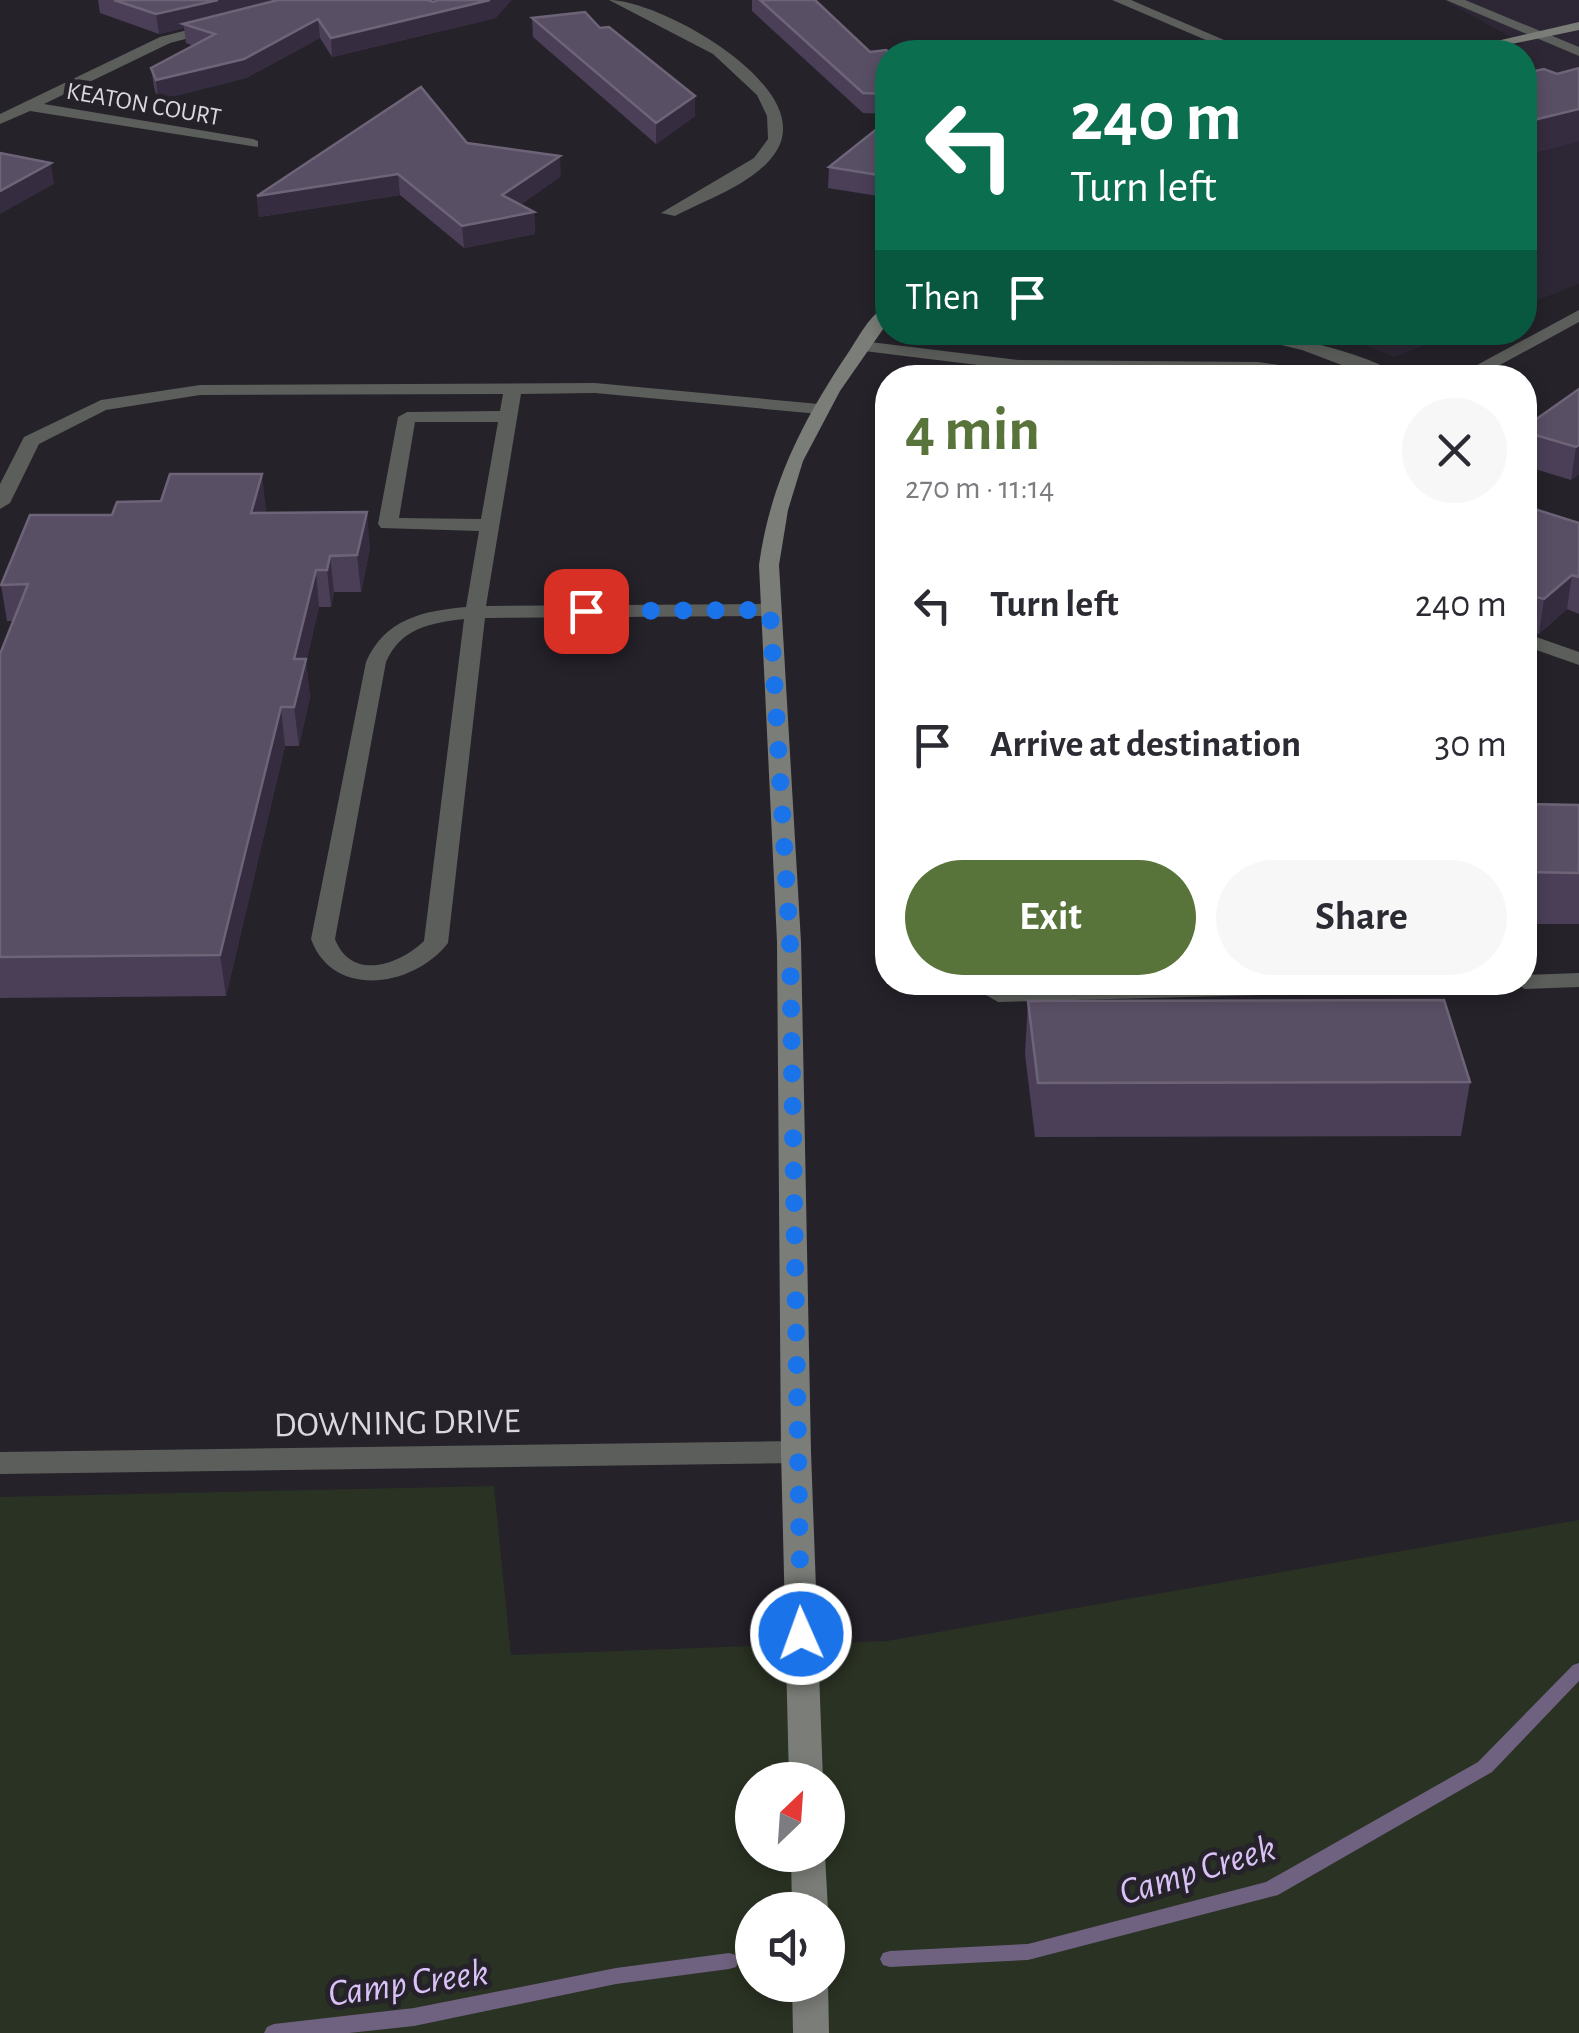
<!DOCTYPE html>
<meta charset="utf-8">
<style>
:root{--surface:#fff;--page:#f7f7f7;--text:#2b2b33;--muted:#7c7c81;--accent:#58743a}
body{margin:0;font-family:"Alegreya Sans",sans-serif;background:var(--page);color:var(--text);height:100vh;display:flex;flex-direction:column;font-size:38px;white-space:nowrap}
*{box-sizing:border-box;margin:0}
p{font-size:32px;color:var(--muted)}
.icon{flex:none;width:55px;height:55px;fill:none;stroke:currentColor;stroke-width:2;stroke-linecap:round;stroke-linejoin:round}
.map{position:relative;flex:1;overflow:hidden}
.drawer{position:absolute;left:875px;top:365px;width:662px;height:630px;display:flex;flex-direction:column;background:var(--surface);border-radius:40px;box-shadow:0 5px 15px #0003}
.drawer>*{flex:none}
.top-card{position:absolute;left:875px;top:40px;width:662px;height:305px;border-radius:40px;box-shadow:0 5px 15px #0003;background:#0b6e4f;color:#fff;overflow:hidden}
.needle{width:65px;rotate:25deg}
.controls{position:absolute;left:735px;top:1762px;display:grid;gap:20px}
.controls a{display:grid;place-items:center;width:110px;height:110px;border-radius:50%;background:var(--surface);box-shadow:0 5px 15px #0003;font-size:50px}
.pin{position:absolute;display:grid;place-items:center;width:85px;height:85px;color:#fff;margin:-42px;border-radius:20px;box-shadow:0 5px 15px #0006}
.me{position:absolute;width:110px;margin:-55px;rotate:358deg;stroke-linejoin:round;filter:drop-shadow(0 0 8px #0008)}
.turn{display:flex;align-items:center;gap:35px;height:210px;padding:0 30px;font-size:45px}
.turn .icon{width:130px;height:130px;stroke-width:2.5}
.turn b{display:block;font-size:70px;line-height:85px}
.then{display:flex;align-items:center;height:95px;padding:0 30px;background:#0003;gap:20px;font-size:38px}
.round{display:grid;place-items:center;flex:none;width:105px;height:105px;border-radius:52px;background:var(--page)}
.headline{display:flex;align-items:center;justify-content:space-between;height:170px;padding:0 30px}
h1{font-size:60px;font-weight:700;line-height:75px;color:var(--accent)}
.action{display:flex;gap:20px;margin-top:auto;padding:20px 30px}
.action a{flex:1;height:115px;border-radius:60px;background:var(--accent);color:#fff;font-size:40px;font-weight:700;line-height:115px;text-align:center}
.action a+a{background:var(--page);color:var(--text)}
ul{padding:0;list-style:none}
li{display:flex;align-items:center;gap:30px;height:140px;padding:0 30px}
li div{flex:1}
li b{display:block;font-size:38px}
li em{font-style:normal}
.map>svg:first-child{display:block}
</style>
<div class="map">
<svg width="1579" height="2033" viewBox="0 0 1579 2033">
<rect width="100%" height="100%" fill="#25222a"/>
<!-- built -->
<g fill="#2d2735">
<path d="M1444 0H1579V284L1525 305V52H1476L1523 44Z"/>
<path d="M1336 333H1455L1394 357Z"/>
</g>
<!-- green -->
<path fill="#2a3223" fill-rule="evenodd" d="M494 1486 511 1655 887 1641 1579 1520V2033H0V1497ZM752 1780H828V1855H752ZM752 1910H828V1985H752Z"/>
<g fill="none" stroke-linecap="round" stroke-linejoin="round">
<!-- stream -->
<g fill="#6f6280" fill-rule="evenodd">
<path d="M1579 1663V1681L1492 1772 1278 1895 1028 1960 890 1967 883 1965 880 1959 883 1953 890 1951 1028 1944 1266 1882 1478 1762 1573 1665Z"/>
<path d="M729 1953 736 1955 739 1961 736 1967 729 1969 616 1984 414 2026 349 2033H264L267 2027 274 2024 414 2008 616 1968Z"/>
</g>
<!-- lane -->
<g fill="#5b5e5a" fill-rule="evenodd">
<path d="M1446 0H1465L1579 47V56Z"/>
<path d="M595 383 819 404 828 409 819 414 595 393 521 394 486 606 770 604 780 610 770 616 485 618 448 943C414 987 333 1000 311 939L366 662C385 619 422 611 466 607L479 531 381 528 378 524 398 417 407 412 500 411 503 394 200 395 106 410 39 444 10 503 0 509V484L24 437 101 400 200 385ZM415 422H498L481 519 399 518ZM464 619 424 941C398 966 351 981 335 939L386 662C401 628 430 623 464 619Z"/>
</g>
<!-- street -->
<g fill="#5b5e5a" fill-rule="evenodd">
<path d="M609 0C659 0 806 81 780 144 765 180 707 199 675 216L661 213 754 158 768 139 767 116 757 95 713 54Z"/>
<path d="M1112 0H1131L1252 52H1234Z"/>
<path d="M215 23 222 27 220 30 170 43 44 104 253 139 258 141V147L30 111 0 124V114L160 37Z"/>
<path d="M1579 310V322L1476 378H1453Z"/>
<path d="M1024 332H1134L1126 337H1032Z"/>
<path d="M1227 332C1273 332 1366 350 1403 378H1376L1302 350Z"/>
<path d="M862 341 1019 360 1258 362 1338 373 1347 378 1258 372 1019 370 856 350 853 346Z"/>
<path d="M1525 633 1579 652V665L1525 646Z"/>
<path d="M1579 973V987L1525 989 1513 982H1525V975Z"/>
<path d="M1193 982H1507L1495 989 998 1002 986 995 998 988Z"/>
<path d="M796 1441 807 1445 811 1452 807 1459 796 1463 0 1474V1452Z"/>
</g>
<!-- secondary -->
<g fill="#7b7e78" fill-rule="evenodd">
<path d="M1579 22V30L1473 52H1449Z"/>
<path d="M888 306V322L840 391 803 461 788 510 779 565 801 942 811 1452 823 1780H789L781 1452 777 942 759 565C770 484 803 420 848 353 859 337 870 313 888 306Z"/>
<path d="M791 1855H825L828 1910H792Z"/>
<path d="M828 1984 829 2033H793L792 1985Z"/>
</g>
</g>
<!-- wall -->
<g fill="#4a3f57">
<path d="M98 0H427L496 18 332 57 320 38 246 78 158 100 154 87 151 68 194 46 186 43 184 28 159 34 100 13Z"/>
<path d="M752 0H815L870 52H888V114L863 113 752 11Z"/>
<path d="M532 18 600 28 695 116 656 144 533 37Z"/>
<path d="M1579 68V141L1529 154 1525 152V73L1557 74Z"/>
<path d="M888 120V194L884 197 828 188 829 167Z"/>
<path d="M467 143 561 176 520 205 534 212 535 234 464 248 400 195 259 217 257 196Z"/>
<path d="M1579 389V474L1571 480 1525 466V427Z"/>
<path d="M1525 506 1579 523V614L1567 609 1539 634 1525 630Z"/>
<path d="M266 509 265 513 370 548 361 592H334L331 607H319L306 662 310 697 299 746H285L226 996 0 998V654L13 621H7L1 585 112 515Z"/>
<path d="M1525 804 1579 805V924H1525Z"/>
<path d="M1028 1001 1470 1082 1461 1136 1035 1137 1025 1054Z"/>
</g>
<!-- shaded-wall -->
<g fill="#352c3f">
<path d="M218 0H299L183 24 184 28 159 34 156 14Z"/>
<path d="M490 0H512L496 18 332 57 331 38Z"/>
<path d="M318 19 320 38 246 78 158 100 156 80Z"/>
<path d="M695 96V116L656 144V123Z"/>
<path d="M1579 109V141L1529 154 1534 120Z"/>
<path d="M560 156 561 176 504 216 502 195Z"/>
<path d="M51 163 54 184 0 214V191Z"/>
<path d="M888 173V194L884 197V176Z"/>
<path d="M398 174 400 195 259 217 257 196Z"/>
<path d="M534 212 535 234 464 248 462 226Z"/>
<path d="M1579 445V474L1571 480 1576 447Z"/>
<path d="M262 474 266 509 255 549 251 513Z"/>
<path d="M367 512 370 548 361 592 357 555Z"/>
<path d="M330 556 334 592 331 607 327 570Z"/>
<path d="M316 570 319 607 306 662 310 697 299 746 294 707V659Z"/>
<path d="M1572 575 1567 609 1539 634 1544 599Z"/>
<path d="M281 707 285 746 226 996 220 955Z"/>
</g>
<!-- building -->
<g fill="#594f65" stroke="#6e6478" stroke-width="2.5">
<path d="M114 0H218L156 14Z"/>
<path d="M278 0H427L434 2 437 0H490L331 38 318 19 244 59 156 80 151 68 215 34 183 24Z"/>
<path d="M760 0H815L870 52 886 50 889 52 888 94 863 93Z"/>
<path d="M585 12 600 28 609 27 695 96 656 123 532 18Z"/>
<path d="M1579 68V109L1534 120 1525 117V73L1544 69 1557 74Z"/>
<path d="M421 87 467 143 560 156 502 195 534 212 462 226 398 174 257 196Z"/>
<path d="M888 120V173L884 176 829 167Z"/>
<path d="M0 153 51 163 0 191Z"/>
<path d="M1182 366 1217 378H1161Z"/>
<path d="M1579 389V445L1576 447 1525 432V427Z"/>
<path d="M170 474H262L251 513 367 512 357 555 330 556 327 570H316L294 659H306L294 707H281L220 955 0 957V654L28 584 1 585 30 515H112L117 502 161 501Z"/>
<path d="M1525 506 1579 523V577L1572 575 1544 599 1528 595V613L1525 616Z"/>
<path d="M1525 804 1579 805V873L1525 872Z"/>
<path d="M1444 1000 1470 1082 1038 1083 1028 1001Z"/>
</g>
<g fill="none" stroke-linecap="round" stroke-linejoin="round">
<!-- route -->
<path stroke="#1a73e8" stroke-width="18" stroke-dasharray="0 32.4" d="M586 611 770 610 790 942 801 1634"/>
</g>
<g text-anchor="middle" stroke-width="10" stroke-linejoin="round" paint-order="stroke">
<!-- far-street labels -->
<g font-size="25" fill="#dad8dd" stroke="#25222a">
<text transform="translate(144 103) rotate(10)" y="9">KEATON COURT</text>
</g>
<!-- near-street labels -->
<g font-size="35" fill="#dad8dd" stroke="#25222a">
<text transform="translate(397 1422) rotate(-1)" y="12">DOWNING DRIVE</text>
</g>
<!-- near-water labels -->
<g font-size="38" font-style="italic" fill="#dac2f8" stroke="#25222a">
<text transform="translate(1197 1869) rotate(-17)" y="13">Camp Creek</text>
<text transform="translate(408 1982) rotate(-8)" y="13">Camp Creek</text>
</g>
</g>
</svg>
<div class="controls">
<a><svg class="needle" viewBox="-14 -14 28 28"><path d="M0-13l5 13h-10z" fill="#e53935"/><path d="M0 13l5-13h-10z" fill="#7c7c81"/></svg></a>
<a><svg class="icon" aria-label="sound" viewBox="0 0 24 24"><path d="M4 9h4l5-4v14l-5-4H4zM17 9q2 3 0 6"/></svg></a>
</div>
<div class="pin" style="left:586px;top:611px;background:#d93025"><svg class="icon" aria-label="arrive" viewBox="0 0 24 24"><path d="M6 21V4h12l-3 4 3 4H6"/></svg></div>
<svg class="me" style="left:801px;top:1634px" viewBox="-20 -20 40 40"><circle r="17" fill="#1a73e8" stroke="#fff" stroke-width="3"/><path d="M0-11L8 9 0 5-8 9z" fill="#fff"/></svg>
<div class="top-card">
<div class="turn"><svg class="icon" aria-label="left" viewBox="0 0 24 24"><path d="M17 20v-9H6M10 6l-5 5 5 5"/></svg><div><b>240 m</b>Turn left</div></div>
<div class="then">Then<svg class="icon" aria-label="arrive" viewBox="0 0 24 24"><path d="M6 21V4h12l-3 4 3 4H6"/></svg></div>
</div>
<section class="drawer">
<div class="headline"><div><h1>4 min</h1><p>270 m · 11:14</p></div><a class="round"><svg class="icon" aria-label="close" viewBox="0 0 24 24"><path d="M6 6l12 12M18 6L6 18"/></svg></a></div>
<ul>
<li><svg class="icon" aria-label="left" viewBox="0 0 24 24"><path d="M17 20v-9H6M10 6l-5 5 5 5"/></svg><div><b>Turn left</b></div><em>240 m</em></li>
<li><svg class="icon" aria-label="arrive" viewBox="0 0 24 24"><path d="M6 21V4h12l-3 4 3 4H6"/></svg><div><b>Arrive at destination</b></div><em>30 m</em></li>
</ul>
<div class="action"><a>Exit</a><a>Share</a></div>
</section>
</div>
